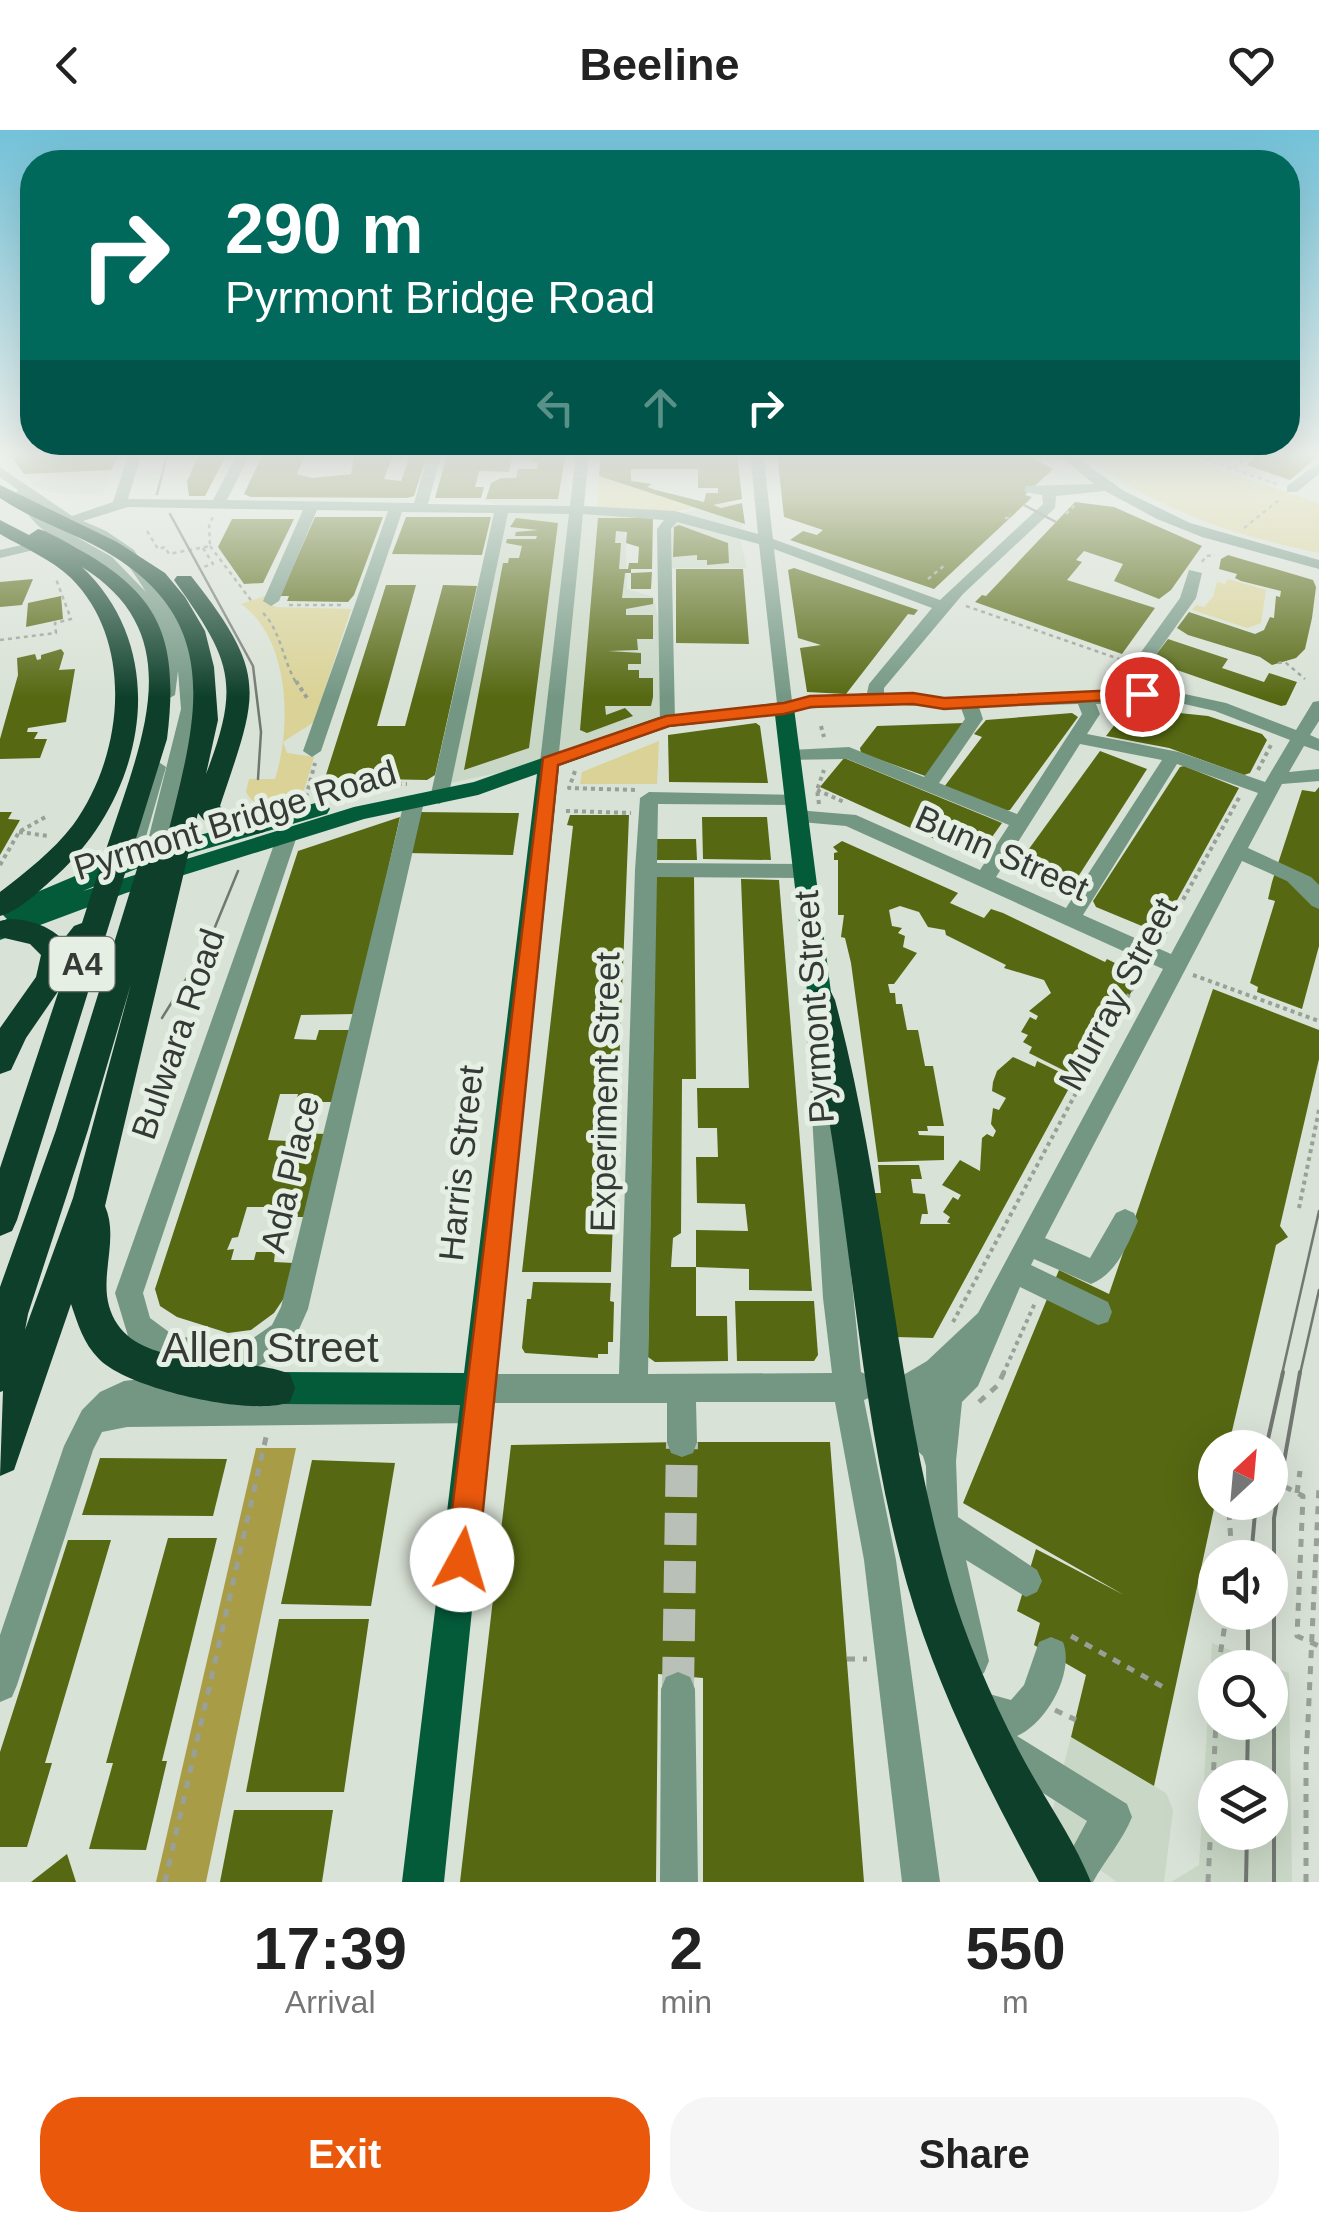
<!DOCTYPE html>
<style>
:root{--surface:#fff;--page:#f6f6f6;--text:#222;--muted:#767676;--accent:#ea580c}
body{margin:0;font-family:Arial,sans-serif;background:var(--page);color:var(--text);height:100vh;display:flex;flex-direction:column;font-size:38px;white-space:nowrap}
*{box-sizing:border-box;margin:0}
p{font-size:32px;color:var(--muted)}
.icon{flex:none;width:55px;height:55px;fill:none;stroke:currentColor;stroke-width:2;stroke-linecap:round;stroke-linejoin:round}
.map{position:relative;height:1752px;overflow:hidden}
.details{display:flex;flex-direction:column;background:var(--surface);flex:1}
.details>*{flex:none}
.guide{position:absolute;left:20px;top:20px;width:1280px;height:305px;border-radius:40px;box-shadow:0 10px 40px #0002;background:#00695c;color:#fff;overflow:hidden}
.needle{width:65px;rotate:26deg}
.fabs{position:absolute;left:1198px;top:1300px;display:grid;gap:20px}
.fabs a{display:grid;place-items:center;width:90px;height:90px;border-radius:50%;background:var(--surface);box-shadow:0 10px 40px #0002;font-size:50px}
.pin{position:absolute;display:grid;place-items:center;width:85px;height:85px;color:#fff;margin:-42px;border:5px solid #fff;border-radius:50%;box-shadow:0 2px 10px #0007}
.me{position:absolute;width:110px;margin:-55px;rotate:6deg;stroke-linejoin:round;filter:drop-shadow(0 0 8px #0008)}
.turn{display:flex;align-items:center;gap:35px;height:210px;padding:0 40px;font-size:45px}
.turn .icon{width:130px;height:130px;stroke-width:2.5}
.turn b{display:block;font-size:70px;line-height:85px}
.lanes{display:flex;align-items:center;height:95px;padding:0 40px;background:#0003;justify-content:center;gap:50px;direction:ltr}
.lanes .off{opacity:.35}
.eta{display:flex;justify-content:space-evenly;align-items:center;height:170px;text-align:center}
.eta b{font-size:60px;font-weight:800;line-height:70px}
.primary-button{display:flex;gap:20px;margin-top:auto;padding:20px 40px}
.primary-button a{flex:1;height:115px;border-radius:40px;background:var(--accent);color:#fff;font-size:40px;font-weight:800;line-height:115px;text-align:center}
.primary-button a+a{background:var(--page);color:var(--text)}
header{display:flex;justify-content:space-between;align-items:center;height:130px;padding:0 40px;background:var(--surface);font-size:45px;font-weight:800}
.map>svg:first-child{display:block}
</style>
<header><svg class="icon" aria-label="back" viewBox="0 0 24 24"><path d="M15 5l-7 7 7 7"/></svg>Beeline<svg class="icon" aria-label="heart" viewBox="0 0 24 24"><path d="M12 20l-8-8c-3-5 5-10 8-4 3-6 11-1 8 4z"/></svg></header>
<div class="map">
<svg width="1319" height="1752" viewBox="0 0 1319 1752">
<rect width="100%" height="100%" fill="#d9e2d7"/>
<!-- built -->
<g fill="#c9d7c6" fill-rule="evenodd">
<path d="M8 322H120L103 365 52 363 33 355Z"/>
<path d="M518 339 564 344 577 379 625 387 627 459 654 467 663 518 666 591 549 632 441 655 502 379 484 369Z"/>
<path d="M742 373 741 413 747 438H672L665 430 666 393 675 385 715 374Z"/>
<path d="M1212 1513 1289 1543 1292 1752H1171L1199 1735ZM1215 1538H1270V1592H1215ZM1215 1648H1270V1702H1215Z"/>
<path d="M1071 1607 1166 1663 1173 1680 1164 1752H1117L1047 1702Z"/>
</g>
<!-- green -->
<g fill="#dad296">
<path d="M1081 322H1170L1319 373V423C1232 405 1151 379 1081 322Z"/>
<path d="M599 346 694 378 658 385 597 384Z"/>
<path d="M1228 449 1266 460 1261 493 1247 498 1192 480 1196 475 1204 477 1213 467 1217 452 1225 454Z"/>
<path d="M265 466 275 477 351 479 314 592 283 612 287 623 314 627 302 667C282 676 259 686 246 662L249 649H275C292 596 290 509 241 474Z"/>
<path d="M659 611 657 654H580L582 642Z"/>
</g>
<!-- forest -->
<path fill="#a89c46" d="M256 1318H296L206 1752H156Z"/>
<!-- building -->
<g fill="#566812" fill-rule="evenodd">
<path d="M8 322H120L111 340 24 344Z"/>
<path d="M200 322H228L205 366H189L187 351Z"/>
<path d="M264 322H306L297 344 312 348 351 344 355 322H394L384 349 401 351 411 322H428L414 366 407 368 251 367 244 364Z"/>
<path d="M448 322H504L513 325 509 342 479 341 475 357H484L481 368H435Z"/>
<path d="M520 322H566L558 369H486L491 353 501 348H516L518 339H537L538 333 519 327Z"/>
<path d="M601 322H737L742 369 713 375 721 378 742 373 745 394 599 346ZM631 339H698V358H718V363H706L704 372 656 360 647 357 652 354 631 351Z"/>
<path d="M777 322H1021L1053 339 1025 365 1032 367 1027 372 934 459 790 410 803 401 817 405 823 400 784 387Z"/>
<path d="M1262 322H1319V325L1290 350 1246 335Z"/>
<path d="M1075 372 1114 377 1202 416 1171 460 1159 469 1114 451 1123 434 1084 421 1076 430 1082 432 1067 450 1155 478 1122 524 975 472 982 465 986 466Z"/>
<path d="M315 387H383L354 465 348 472 287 471 289 466H280Z"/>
<path d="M491 387 482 425 392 424 406 387Z"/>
<path d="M516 388 558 393 529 618 464 640 503 433H508L509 428H519L522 416 506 413 507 409H536L537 406H515L516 402 538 400 510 397Z"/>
<path d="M598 388H653L652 439H628L629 433H638L639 417 626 413 627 402 616 401 615 413H621L619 439H631V443H625L622 468H653V474L626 479V485H653V509H637L638 520 608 521 641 523V534H628V540H639V548H653V567L651 576H605L606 585 625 578 633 586 587 603 580 600Z"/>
<path d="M232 389H294L263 453 244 454 218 417Z"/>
<path d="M679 395 728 413 729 433 707 435V430H697V425L673 427 674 397Z"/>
<path d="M1228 425 1313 450 1316 457 1312 488 1305 519 1296 528 1272 535 1260 527 1188 505 1177 498 1189 482 1255 504 1264 500 1270 487 1274 488 1276 466 1280 467 1281 461 1241 451 1235 448 1237 444 1219 439 1221 429Z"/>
<path d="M794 438 918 480 914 485 908 484 846 564 807 562 800 518 821 515 798 508 788 440Z"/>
<path d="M676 439H743L749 514 676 513Z"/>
<path d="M652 442 651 459H631V443Z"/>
<path d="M33 449 22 475 0 477V452Z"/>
<path d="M386 455H416L377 596H405L443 455 477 456 435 645 427 650 325 648Z"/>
<path d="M61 466 63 489 26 497 28 473Z"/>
<path d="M1168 509 1228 529 1222 538 1264 552 1269 543 1297 552 1286 575 1281 576 1151 531Z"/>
<path d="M61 519 64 523 59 540 75 539 66 592 28 598 27 602H38L34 609H47L40 628 0 629V609L18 545 17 528 35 524 37 530 41 529V525Z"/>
<path d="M1160 581 1208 586 1262 604 1267 610 1250 643 1244 645 1169 618 1106 606 1123 584Z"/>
<path d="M1072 583 1078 587 1010 680 1004 681 944 657 982 607 974 604 986 590Z"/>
<path d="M756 593 760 596 768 653 669 652 668 605Z"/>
<path d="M964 593 928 647 861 623 860 618 877 596Z"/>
<path d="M1100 621 1147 639 1067 764 1013 741Z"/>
<path d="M844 628 1002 693 977 728 820 657Z"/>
<path d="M1184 636 1239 658 1160 801H1154L1096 777 1093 771 1180 637Z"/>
<path d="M1319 657V816L1302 879 1257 862 1258 857 1250 853 1275 771 1268 769 1272 752 1302 660 1315 662Z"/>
<path d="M0 682H12L8 689 20 690 0 725Z"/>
<path d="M417 682 519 683 513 725 407 723Z"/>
<path d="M570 685H629L611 1142H522L573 696 567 695Z"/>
<path d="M400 687 355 884 301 885 294 909 316 910 319 900H351L334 972H296L298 964H280L268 1010 288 1011 290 1003 328 1004 307 1087H266L269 1077H247L238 1107 232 1108 227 1120 234 1119 231 1130H254L256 1122H275L274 1132 294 1133 286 1165 274 1183 251 1200 228 1203 177 1187 160 1176 155 1159 298 721Z"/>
<path d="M702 687H767L771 730 703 729Z"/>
<path d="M657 709H696L697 730H657Z"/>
<path d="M842 711 958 763 950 773 984 788 991 779 1003 783 1105 832 1107 829 1119 835 1122 841 1135 843 1137 849 1130 853 1133 859 1128 868 1118 864 1075 946 1029 923 1032 917 1023 912 1028 905 1021 902 1030 887 1036 890 1038 886 1029 881 1051 863 1044 850 1004 838 1006 835 946 805 945 800 928 797 919 782 900 776 889 780 892 796 902 798 898 803 905 806 903 817 917 823 894 854H888L890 863H895L896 874H902L907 900H918L925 936H933L944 996H927L928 1001H918L919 1005 944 1006V1030L878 1032 851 833 845 808 841 807 844 785H838V730H834V723L838 722 833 717Z"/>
<path d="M656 745H694L696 949H682L681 1103 673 1108 671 1137H696V1186H727L728 1231 655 1232 648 1227Z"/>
<path d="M741 749 779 750 812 1161 749 1160V1139L696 1137V1100L748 1101 745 1074 697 1073 696 1027H718L717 998H698L697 958H749Z"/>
<path d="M1213 859 1319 900V929L1280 1096 1288 1107 1276 1115 1228 1318H1215V1374L1154 1656 1071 1607 1086 1545 1034 1515 1040 1493 1017 1481 1036 1419 1124 1465 963 1373 1059 1140 1109 1164Z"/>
<path d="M1013 927 1035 937 1037 931 1074 949 933 1208 896 1207 871 1063H881L878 1035H919L922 1049H911L913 1063 925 1064 928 1084H922L920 1094H951L947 1092 950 1087 943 1082 953 1067 958 1070 961 1065 942 1055 960 1030 980 1041 982 1008 987 1004 993 1007 996 1001 991 994 993 978 999 980 1006 968 992 961 993 952 997 941Z"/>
<path d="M533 1152 611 1153 610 1171 614 1172 613 1212H608V1224H598V1228L525 1223 522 1218 527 1169H531Z"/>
<path d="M735 1171H814L818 1225 814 1231H737Z"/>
<path d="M682 1312H830L864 1752H703V1548L658 1544 656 1752H460L511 1315Z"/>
<path d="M100 1328 227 1329 213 1386 82 1385Z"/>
<path d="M312 1330 395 1333 371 1476 281 1474Z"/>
<path d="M168 1408H217L162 1631H167L146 1720 89 1719 113 1633H106Z"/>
<path d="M68 1410H111L45 1633H52L27 1717H0V1622Z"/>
<path d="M279 1489H369L344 1662H246Z"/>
<path d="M234 1680H333L322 1752H220Z"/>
<path d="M67 1724 76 1752H31Z"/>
</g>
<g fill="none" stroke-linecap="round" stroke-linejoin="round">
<!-- minor-tunnel -->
<path stroke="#b8c0b7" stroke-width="32" stroke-dasharray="32 16" stroke-linecap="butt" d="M678 1559 682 1312"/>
<!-- path-far2 -->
<g stroke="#99a097" stroke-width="2.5" stroke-dasharray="4 4" stroke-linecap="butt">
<path d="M1182 322 1277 354"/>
<path d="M1214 322 1227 327 1233 322"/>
<path d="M1234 338 1253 322"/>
<path d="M1066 384 1077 373"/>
<path d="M1009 388H1006L1010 384"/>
<path d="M1244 398 1279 370"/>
<path d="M147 401 158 419 165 417 169 424 210 416 209 394 213 387"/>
<path d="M210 416 253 473"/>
<path d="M203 418 213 434 203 437"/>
<path d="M1202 432 1206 426 1215 425"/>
<path d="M928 449 946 434"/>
<path d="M289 475H345"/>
<path d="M966 476 1122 530"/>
<path d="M263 483C281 501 283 532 297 554"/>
<path d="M0 510 56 503 55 493 71 489 56 449"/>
<path d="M1278 533 1285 532 1305 549"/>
</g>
<!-- path-far1 -->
<g stroke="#99a097" stroke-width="4" stroke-dasharray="4 4" stroke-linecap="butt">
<path d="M296 551 309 571"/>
<path d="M821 596 824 607"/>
<path d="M1258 640 1272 613"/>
<path d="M575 641 569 658 636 660"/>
<path d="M817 660 844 672"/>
<path d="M327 664 378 653 407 654"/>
<path d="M306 667 315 633"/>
<path d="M819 674 817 660 824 640"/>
<path d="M566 681 631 683"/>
<path d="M19 702 49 706"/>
<path d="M0 735 19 702 47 686"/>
<path d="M1158 807 1162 808 1240 666"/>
<path d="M1193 845 1319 891"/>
<path d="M1299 1078 1319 980"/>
<path d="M953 1192 1142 840"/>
<path d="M1003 1244 1035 1173"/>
</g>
<!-- path -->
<g stroke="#99a097" stroke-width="5" stroke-dasharray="8 8" stroke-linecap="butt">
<path d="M979 1272 998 1255 1004 1242"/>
<path d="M1244 1318 1245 1314"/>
<path d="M1270 1349 1303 1366 1297 1506 1319 1516"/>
<path d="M1297 1363 1300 1341"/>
<path d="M1215 1374 1229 1382 1231 1372"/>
<path d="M1229 1382 1232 1428"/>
<path d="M1071 1506 1163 1557"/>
<path d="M847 1529H867"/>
<path d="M1218 1538 1227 1482"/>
<path d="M1055 1580 1076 1590"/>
<path d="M165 1752 267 1303"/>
<path d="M1208 1752 1216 1592"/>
<path d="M1306 1752V1633L1319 1357"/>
</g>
<!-- minor -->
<g fill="#749784" fill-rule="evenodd">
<path d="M129 322H142L128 369 213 370 238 322H251L227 370 414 373 429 322H442L428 374 570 376 576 322H589L584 376 675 381 758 404 750 322H763L773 409 940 470 1043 374 1042 365 1025 362V356L1094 354 1055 322H1069L1124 361 1190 393 1319 430V439L1202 407 1157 389 1105 361 1056 366 1055 378 963 464 884 558V563L944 568 1171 561 1226 573 1296 600 1313 572 1319 571V591L1310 605 1319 609V621L1304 616 1289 642 1319 639V651L1282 654 1248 718 1311 747 1319 755V779L1312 776 1287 751 1242 731 1045 1108 1090 1128 1116 1083 1125 1079 1134 1083 1138 1091C1127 1116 1117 1143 1091 1154L1034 1129 1031 1135 1108 1172 1112 1182 1108 1192 1098 1195 1020 1157 978 1256 962 1272 956 1331 958 1387 1037 1440 1042 1451 1037 1462 1026 1467 966 1430 989 1531 984 1543 972 1548 960 1543 955 1531 927 1395 926 1336 923 1326 909 1313 905 1302 908 1295 899 1283 908 1270 900 1267 895 1257 900 1247 927 1231 978 1183 1163 839 846 696 790 691 787 686 790 681 797 680 856 685 980 740 1009 695 847 629 785 630 782 626 791 620 849 617 924 647 965 589 961 578 864 573 778 582 759 414 677 392 671 399 675 591 666 596 660 595 657 399 664 390 583 384 558 632 549 638 540 632 569 384 508 383 448 668 439 674 430 668 494 383 402 382 321 621 312 627 303 621 388 381 317 380 279 471 271 476 263 471 303 380 128 377 83 391 106 401 134 420 191 508 199 579 164 726 154 733 147 731 144 726 181 579 178 541 175 565 166 570 160 569C156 555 163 538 160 523 149 469 107 432 60 409L59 414 0 428V420L56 407C37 399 25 383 16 363L18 360 0 347V337L72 386 113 372ZM34 372 60 391 54 394ZM71 397C113 414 122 424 146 462L112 427 64 400ZM774 419 932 478 869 554 867 563 792 571ZM1171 571 1215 581 1290 610 1265 652 1179 622 1087 604 1100 584 1096 574ZM1078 574 1082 584 1017 684 939 653 983 589 979 577ZM1080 614 1162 630 1066 778 996 747ZM1177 634 1258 663 1171 824 1083 785Z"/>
<path d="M1319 333V344L1297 362H1287V356Z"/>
<path d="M1189 440 1202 443 1196 468 1140 547H1128L1126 543 1180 468Z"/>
<path d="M157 631 166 637 139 731 136 736H122L119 731 148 637Z"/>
<path d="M649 662 802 665 804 669 795 675 658 674 657 733 805 734 815 741 805 748 657 747 648 1244 832 1243 823 1168 807 903 810 896H826L861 1242 871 1247 876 1257 871 1267 864 1270 896 1430 940 1752H902L864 1430 835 1272H696L697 1312 693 1323 682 1327 671 1323 667 1312V1273H490L487 1288 477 1293 127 1297 102 1302 93 1320 17 1555 12 1567 0 1572V1505L64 1316 82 1280 100 1262 124 1251 173 1245 193 1244 203 1249 208 1259 204 1266 467 1263 470 1249 480 1244H619L635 740 640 668Z"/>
<path d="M414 666 424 672 308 1179 292 1215 243 1246 157 1228 128 1206 115 1163 277 706 287 699 297 706 143 1163 150 1188 173 1205 240 1217 272 1195 281 1177 404 672Z"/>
<path d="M1051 1507 1063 1512C1075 1543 1046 1594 1017 1606L1127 1674 1132 1687C1123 1710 1105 1730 1093 1752H1054L1087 1691 988 1628 982 1616 988 1604 996 1600 970 1591 965 1579 970 1567 982 1562 1011 1570 1024 1555 1039 1512Z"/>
<path d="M678 1542 690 1547 695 1559 698 1752H660L661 1559 666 1547Z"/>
</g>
<!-- major -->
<path fill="#035b3a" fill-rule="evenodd" d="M784 572 794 578 832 870 829 877H811L808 870 775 585 669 597 559 636 444 1752H402L460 1275 276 1274 265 1269 260 1258 265 1247 276 1242 464 1243 537 644 478 665 364 689 126 763 0 810V792L7 789 0 782 4 776 120 727 319 672 327 674 330 679 327 684 136 739 83 761 354 677 474 652 659 587Z"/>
<!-- highway -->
<g fill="#0d3f2a" fill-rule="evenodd">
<path d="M0 355 117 412 165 443 185 467 205 501 214 537 218 590 206 644C242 551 230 529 174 450L177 446H191C270 546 258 562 220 676L229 685 264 690 268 696 264 702C240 709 212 704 198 683L105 1076C119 1108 100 1143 109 1176 128 1245 239 1223 290 1244L295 1258 290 1272C252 1287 128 1259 99 1229 83 1213 78 1194 71 1174L14 1340 0 1346 3 1261 0 1262V1157L56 1000 141 726 145 719 164 720C192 601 234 494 103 420 70 401 32 390 0 368ZM131 854 73 1068 25 1200 28 1184 88 1000Z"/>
<path d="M0 390 29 405 38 399 45 401C149 454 182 489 167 609L17 1090 12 1101 0 1106V1038L59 860 26 908 11 940 0 944V898L36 847 41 825 30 814 0 807V791C19 785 50 795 63 810L74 796 82 793C95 752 109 710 123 669 153 580 175 495 82 437 174 524 144 667 56 746 40 760 21 780 0 786V762C26 742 53 721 73 695 124 625 135 512 71 448 51 429 24 418 0 404Z"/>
<path d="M820 858 831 862 835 870C886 1061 895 1260 949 1451 965 1508 991 1566 1018 1619 1041 1664 1072 1705 1091 1752H1039C987 1656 937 1559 907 1454 853 1263 852 1062 805 870L809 862Z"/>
</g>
<!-- tram-far1 -->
<g stroke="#727871" stroke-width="2.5">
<path d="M157 364 168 322"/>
<path d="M1024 375 1056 392"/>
<path d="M170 384 253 536 261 602 258 649"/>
<path d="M162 888 208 814 238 741"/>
<path d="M1282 1244 1319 1081"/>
<path d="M1300 1244 1319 1160"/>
</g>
<!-- tram -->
<g stroke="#727871" stroke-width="4">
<path d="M1266 1318 1283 1242"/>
<path d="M1251 1428 1256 1372"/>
<path d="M1248 1482V1538"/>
<path d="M1247 1648 1248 1592"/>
<path d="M1246 1752 1247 1702"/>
<path d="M1274 1752V1388L1300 1242"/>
</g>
</g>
<!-- sky -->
<linearGradient id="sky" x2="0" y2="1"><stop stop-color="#73c2d9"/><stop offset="0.57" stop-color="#eef2ed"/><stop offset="1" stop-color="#eef2ed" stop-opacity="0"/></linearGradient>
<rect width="1319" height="568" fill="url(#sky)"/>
<!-- route -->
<path fill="#ea580c" stroke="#983908" stroke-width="2.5" d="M1142 559 1148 561V568L944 579 913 574 811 577 784 584 669 596 558 635 478 1430 473 1442 462 1446 450 1442 446 1430 543 628 666 586 784 573 810 566 913 563 944 568Z"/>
<g text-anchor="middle" stroke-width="10" stroke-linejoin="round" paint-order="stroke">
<!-- shield labels -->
<rect fill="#e6efe4" stroke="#6b706a" stroke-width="2.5" x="49.5" y="807" width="65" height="54" rx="8"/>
<g font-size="32" font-weight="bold" fill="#363a36">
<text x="82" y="845">A4</text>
</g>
<!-- street labels -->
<g font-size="35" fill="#363a36" stroke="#e6efe4">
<text transform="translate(235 690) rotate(-17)" y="12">Pyrmont Bridge Road</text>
<text transform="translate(1002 723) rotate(24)" y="12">Bunn Street</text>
<text transform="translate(1118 864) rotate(-62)" y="12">Murray Street</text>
<text transform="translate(814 877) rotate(-94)" y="12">Pyrmont Street</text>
<text transform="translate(178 904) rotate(-71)" y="12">Bulwara Road</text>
<text transform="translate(605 962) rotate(-89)" y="12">Experiment Street</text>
<text transform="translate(461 1033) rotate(-84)" y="12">Harris Street</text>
<text transform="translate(290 1044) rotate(-77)" y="12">Ada Place</text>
</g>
<!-- near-street labels -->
<g font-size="42" fill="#363a36" stroke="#e6efe4">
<text x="270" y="1232">Allen Street</text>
</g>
</g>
</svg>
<div class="fabs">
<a><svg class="needle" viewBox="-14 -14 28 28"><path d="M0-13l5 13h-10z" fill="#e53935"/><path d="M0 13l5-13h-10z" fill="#767676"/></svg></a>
<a><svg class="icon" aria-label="sound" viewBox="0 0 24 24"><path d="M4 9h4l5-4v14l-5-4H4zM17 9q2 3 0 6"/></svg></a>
<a><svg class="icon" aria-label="search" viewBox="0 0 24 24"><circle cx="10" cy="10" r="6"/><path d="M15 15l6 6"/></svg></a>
<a><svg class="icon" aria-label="layers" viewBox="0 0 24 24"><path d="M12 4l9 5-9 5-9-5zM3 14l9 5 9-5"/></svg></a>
</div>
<div class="pin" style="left:1142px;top:564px;background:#d93025"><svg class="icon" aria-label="arrive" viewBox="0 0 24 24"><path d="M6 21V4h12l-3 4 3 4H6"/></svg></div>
<svg class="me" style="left:462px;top:1430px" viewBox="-20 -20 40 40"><circle r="19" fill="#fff"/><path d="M0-13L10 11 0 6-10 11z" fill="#ea580c"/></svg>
<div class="guide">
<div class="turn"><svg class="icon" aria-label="right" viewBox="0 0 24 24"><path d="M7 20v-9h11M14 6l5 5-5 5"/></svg><div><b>290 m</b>Pyrmont Bridge Road</div></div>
<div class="lanes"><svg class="icon off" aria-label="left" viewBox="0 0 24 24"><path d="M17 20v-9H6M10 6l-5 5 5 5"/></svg><svg class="icon off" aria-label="ahead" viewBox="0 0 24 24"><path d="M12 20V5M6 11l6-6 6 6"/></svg><svg class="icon" aria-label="right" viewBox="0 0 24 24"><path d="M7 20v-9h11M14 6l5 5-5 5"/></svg></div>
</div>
</div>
<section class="details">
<div class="eta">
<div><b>17:39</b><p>Arrival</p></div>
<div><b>2</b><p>min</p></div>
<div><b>550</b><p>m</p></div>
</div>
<div class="primary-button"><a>Exit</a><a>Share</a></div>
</section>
